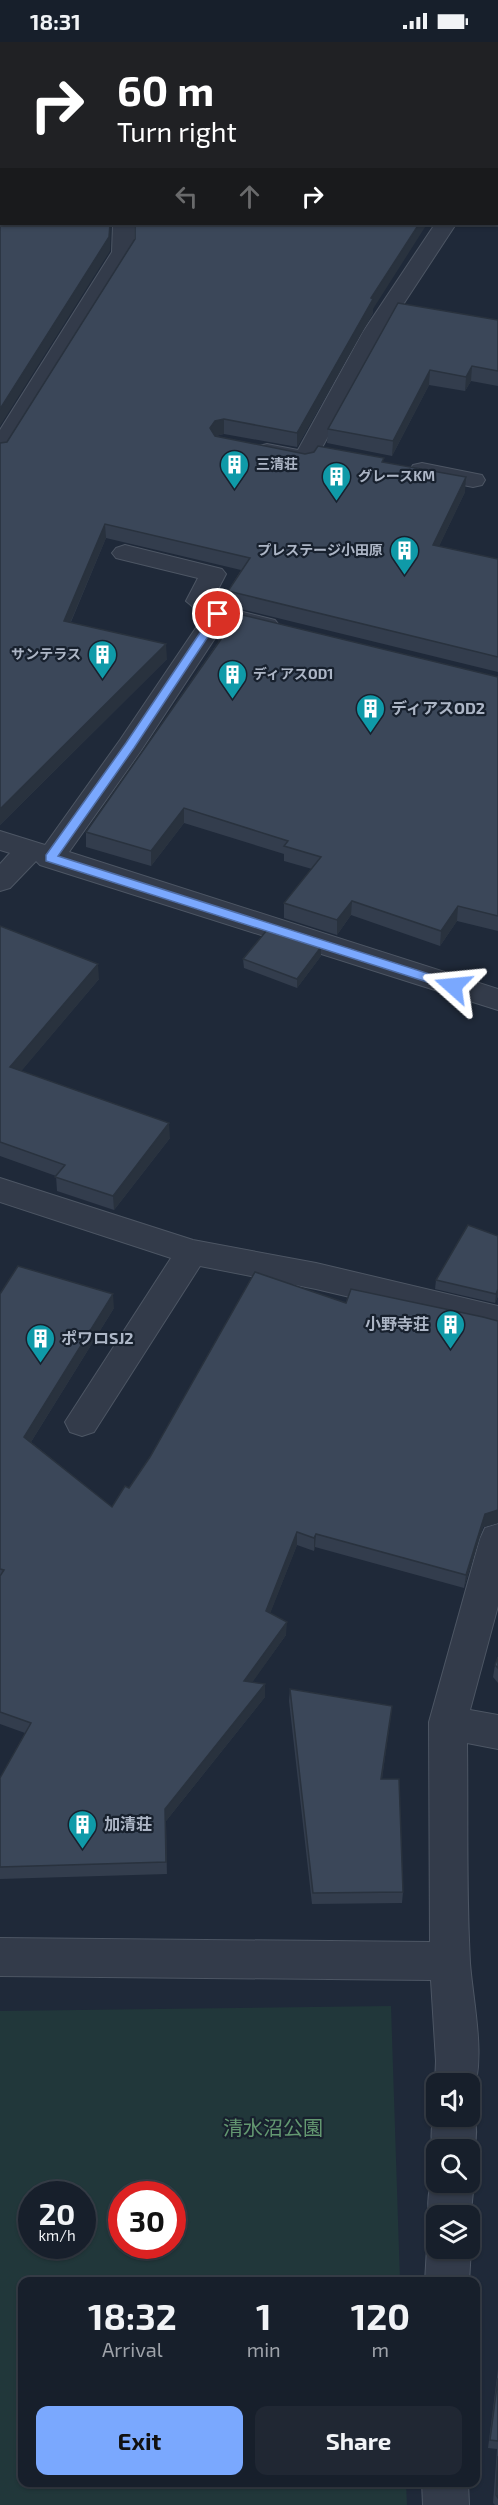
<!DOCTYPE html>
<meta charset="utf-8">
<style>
:root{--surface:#171f2b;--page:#202733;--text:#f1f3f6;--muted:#9ea2a9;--line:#363d47;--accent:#7aa8fe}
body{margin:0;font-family:"Exo 2","Noto Sans JP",sans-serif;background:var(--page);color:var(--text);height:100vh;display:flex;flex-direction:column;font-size:22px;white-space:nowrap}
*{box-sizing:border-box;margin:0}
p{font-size:20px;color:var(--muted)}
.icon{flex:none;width:33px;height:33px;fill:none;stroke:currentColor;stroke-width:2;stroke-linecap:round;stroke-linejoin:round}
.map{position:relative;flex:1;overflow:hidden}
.details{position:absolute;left:18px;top:2235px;width:462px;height:210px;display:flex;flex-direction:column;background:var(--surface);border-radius:12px;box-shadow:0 2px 4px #0004,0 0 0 2px var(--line)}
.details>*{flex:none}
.guide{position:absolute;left:0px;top:0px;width:498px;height:183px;box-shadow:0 2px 4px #0004,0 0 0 2px var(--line);background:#202124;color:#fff;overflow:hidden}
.fabs{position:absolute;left:426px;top:2031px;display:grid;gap:12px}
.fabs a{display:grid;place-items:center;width:54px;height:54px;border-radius:12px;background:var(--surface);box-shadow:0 2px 4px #0004,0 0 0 2px var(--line);font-size:30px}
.speed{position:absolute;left:18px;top:2139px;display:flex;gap:12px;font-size:30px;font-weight:700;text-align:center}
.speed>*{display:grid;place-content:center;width:78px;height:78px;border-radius:50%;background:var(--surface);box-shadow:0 2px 4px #0004,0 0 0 2px var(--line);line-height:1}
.speed small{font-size:15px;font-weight:400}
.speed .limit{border:9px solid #d22;background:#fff;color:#111}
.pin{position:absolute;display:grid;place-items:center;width:51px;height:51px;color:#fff;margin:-26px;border:3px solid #fff;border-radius:50%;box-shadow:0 2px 6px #0007}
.me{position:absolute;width:66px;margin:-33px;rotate:288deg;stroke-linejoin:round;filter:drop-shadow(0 0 4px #0008)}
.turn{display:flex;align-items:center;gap:21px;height:126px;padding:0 18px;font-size:27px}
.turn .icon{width:78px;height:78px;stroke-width:2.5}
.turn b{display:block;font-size:42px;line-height:51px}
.lanes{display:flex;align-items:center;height:57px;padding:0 18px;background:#0003;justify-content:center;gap:30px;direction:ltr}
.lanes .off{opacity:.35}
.eta{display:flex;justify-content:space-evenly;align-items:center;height:102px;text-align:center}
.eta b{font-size:36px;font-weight:700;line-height:42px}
.action{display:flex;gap:12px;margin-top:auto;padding:12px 18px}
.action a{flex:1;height:69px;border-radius:12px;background:var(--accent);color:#111;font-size:24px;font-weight:700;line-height:69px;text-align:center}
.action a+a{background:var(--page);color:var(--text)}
.status{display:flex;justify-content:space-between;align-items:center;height:42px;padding:0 30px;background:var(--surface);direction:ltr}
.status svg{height:16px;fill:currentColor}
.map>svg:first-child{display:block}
</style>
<div class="status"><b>18:31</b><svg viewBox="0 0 49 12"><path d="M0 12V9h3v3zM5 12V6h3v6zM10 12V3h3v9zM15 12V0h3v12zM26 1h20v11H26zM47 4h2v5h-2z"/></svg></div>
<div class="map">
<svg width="498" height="2463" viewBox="0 0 498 2463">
<rect width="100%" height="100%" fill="#1f2939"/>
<!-- green -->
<path fill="#21373a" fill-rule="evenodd" d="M391 1964 400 2239 22 2240V2440L406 2441 407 2463H0V1969ZM32 2152H82V2204H32ZM122 2152H172V2204H122Z"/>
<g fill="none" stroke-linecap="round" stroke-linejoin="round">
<defs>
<g id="minor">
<rect x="496" y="169" width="2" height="12"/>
<path d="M113 182H134V210L12 407 8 412 0 414V388L112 210Z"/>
<path d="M435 182H456L385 290 313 422 305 424 259 414 255 409 259 404 267 402 298 408 363 290Z"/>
<path d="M422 421 482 433 485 438 482 443 473 445 413 433 410 428 413 423Z"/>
<path d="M125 503 222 527 226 532 213 557 227 566 275 578 279 583 275 588 266 591 225 581 140 710 69 810 498 947V968L40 823 36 819 10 846 0 849V822L10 811 0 808V789L45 803 120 698 204 574 186 559 198 536 116 516 112 511 116 506Z"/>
<path d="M0 1136 193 1198 316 1221 498 1264V1290L316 1247 200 1224 94 1390 82 1394 70 1390 65 1380 171 1216 0 1160Z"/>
<path d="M498 1482V1564L470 1668 498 1673V1707L467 1701C468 1774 466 1848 470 1921 473 1961 487 2019 471 2056L470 2042H436V2045L435 2042 436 2019 431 1938 0 1934V1896L430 1900 429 1680 480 1497 485 1486Z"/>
<path d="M470 2059C478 2079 478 2100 470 2120V2108H436V2120C430 2105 430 2083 436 2068V2074H470Z"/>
<path d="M436 2125V2140H470V2130L474 2140 470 2179V2174H436V2206H470V2203L471 2206 469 2240H425L427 2206 435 2190C424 2170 428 2146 436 2125Z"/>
<path d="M422 2440H468L469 2463H423Z"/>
</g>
</defs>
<!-- minor casing -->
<use href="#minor" stroke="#4d5664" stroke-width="2"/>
<!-- minor -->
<use href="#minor" fill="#333b4a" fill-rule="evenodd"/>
</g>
<!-- wall -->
<g fill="#333d4d">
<path d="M0 0 122 2H2V14H0Z"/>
<path d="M498 0V144H496V2Z"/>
<path d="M373 267V271L297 405 224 392 216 394 305 412 384 421 465 450 439 504 498 517V630L228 564V549L241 528 106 496 71 580 167 617 0 783V401L7 400Z"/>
<path d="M498 278V344L471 339 465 349 429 343 392 414 327 401 328 387Z"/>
<path d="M217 582 498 635V889L457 879 440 904 351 873 337 893 284 876V861L312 827 284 819V812L184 781 151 824 86 805V790L219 599 217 597Z"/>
<path d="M0 884 99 937 21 1029 170 1096 114 1168 57 1149 56 1134 0 1114Z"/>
<path d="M321 905V914L297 946 244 926 243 917Z"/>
<path d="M498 1194V1254L495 1261 435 1247 436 1238Z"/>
<path d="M0 1252 114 1266 31 1400 112 1465 129 1446 346 1261 498 1279V1481L483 1485 464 1546 315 1505 314 1509 297 1503 270 1571 286 1593 252 1640 265 1655 166 1779 167 1832 0 1837V1736L25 1691 0 1682Z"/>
<path d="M498 1615V1641L493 1635 495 1623Z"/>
<path d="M290 1647 392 1664 382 1737 403 1850 402 1861 312 1862 289 1659Z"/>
<path d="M498 2327V2463H495L493 2461 497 2407 488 2406Z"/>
</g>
<!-- shaded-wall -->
<g fill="#29323e">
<path d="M68 0H129L123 2H62Z"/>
<path d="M110 182H111L110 209 0 384V367Z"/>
<path d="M419 182H427L373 267V271L297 405V391L371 256Z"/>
<path d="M472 324 471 339 465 349 466 335Z"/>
<path d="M430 328 429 343 392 414 393 399Z"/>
<path d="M224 377V392L215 394 210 386 215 379Z"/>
<path d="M466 435 465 450 433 517V503Z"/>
<path d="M105 482 106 496 65 593 64 579Z"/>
<path d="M166 602 167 617 0 783V767Z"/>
<path d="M184 766V781L151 824V809Z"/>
<path d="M352 859 351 873 337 893V878Z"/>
<path d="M458 864 457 879 440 904 441 889Z"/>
<path d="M321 905V914L297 946V937Z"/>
<path d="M98 922 99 937 12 1040 10 1025Z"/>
<path d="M169 1081 170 1096 114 1168 113 1154Z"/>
<path d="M498 1247V1254L495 1261 496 1252Z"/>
<path d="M113 1252 114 1266 26 1408 24 1395Z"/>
<path d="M498 1468V1481L483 1485 464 1546 466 1533 485 1472Z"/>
<path d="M297 1490V1503L266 1582V1569Z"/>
<path d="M316 1492 315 1505 314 1509V1496Z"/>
<path d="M287 1580 286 1593 244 1652V1639Z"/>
<path d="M265 1642V1655L166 1779 167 1832 165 1767Z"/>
<path d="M392 1664 391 1675 380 1748 381 1737Z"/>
</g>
<!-- building -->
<g fill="#3b4759" stroke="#29323e" stroke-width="1.5">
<path d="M0 0H68L62 2H20Z"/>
<path d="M166 0H498V130H496V2H165Z"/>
<path d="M0 102H2V182H110L109 195 0 367Z"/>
<path d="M135 182H419L371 256 373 257 297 391 224 377 215 379 210 386 215 394 305 412 314 410 318 404 384 416 382 420 466 435 433 503 498 517V615L228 549 250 516 105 482 64 579 166 602 0 767V401L7 400 135 197Z"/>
<path d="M398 261 498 278V329L472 324 466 335 430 328 393 399 328 387Z"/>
<path d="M226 569 498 635V874L458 864 441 889 352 859 337 878 284 861 321 815 284 804 288 799 184 766 151 809 86 790 226 590 217 582Z"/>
<path d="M0 884 98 922 10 1025 169 1081 113 1154 55 1135 65 1123 0 1100Z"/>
<path d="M267 888 321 905 297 937 243 917Z"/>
<path d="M468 1183 498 1194V1247L496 1252 436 1238Z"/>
<path d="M18 1224 113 1252 24 1395 112 1465 125 1444 129 1446 150 1415 255 1230 346 1261 351 1247 483 1275 498 1279V1468L485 1472 466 1533 316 1492 314 1496 297 1490 266 1569 287 1580 244 1639 265 1642 165 1767 166 1820 0 1825V1736L31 1681 0 1670V1534L4 1528 0 1527V1252Z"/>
<path d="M498 1615V1626L495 1623Z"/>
<path d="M290 1647 392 1664 381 1737H399L403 1850 313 1851Z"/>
<path d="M498 2336V2399L490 2398Z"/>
<path d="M498 2414V2456L496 2453Z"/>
</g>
<!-- route -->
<path fill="#7aa8fe" stroke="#4f6da5" stroke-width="1.5" d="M218 569 223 572 134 706 58 814 458 941 459 944 458 947H449L46 819V813L126 701 214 570Z"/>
<!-- icons -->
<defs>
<symbol id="building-pin" viewBox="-11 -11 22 30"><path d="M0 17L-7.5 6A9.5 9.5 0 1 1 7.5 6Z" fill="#0f9aa8" stroke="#18212e"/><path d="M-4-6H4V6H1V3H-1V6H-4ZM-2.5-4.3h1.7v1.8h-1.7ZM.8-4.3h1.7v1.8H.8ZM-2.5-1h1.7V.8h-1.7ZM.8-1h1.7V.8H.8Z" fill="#fff"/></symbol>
</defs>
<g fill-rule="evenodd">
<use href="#building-pin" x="218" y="406" width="33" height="45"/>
<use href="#building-pin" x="320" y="418" width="33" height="45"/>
<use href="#building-pin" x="388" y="492" width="33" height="45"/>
<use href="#building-pin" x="86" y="596" width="33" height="45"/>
<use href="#building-pin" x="216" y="616" width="33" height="45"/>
<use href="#building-pin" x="354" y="650" width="33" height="45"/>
<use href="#building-pin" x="434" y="1266" width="33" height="45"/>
<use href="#building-pin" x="24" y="1280" width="33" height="45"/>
<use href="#building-pin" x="66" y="1766" width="33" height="45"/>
</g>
<g text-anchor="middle" stroke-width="4.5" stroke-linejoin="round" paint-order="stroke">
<!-- far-poi labels -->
<g font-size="14" font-weight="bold" fill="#adb6c6" stroke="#18212e" text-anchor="start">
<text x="256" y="427">三清荘</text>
<text x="358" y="439">グレースKM</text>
<text x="383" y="513" text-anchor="end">プレステージ小田原</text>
<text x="81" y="617" text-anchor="end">サンテラス</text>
<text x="253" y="637">ディアスOD1</text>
</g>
<!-- poi labels -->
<g font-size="16" font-weight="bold" fill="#adb6c6" stroke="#18212e" text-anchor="start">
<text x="391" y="672">ディアスOD2</text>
<text x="429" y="1288" text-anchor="end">小野寺荘</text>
<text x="61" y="1302">ポワロSJ2</text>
<text x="104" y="1788">加清荘</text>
</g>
<!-- near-park labels -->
<g font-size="20" fill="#639871" stroke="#18212e">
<text x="273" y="2093">清水沼公園</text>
</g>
</g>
</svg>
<div class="fabs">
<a><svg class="icon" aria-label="sound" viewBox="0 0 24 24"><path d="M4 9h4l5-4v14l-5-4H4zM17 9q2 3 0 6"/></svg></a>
<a><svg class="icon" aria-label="search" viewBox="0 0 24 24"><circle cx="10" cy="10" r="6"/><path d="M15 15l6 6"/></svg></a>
<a><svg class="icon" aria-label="layers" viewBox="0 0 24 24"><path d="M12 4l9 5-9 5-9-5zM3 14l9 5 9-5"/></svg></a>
</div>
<div class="speed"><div>20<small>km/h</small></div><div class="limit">30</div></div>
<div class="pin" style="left:218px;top:572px;background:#d93025"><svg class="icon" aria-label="arrive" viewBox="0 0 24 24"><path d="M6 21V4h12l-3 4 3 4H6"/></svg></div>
<svg class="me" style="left:453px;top:944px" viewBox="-20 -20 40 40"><path d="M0-17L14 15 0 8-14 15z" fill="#7aa8fe" stroke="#fff" stroke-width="4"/></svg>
<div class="guide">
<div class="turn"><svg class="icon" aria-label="right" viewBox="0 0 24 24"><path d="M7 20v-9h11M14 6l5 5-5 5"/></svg><div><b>60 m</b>Turn right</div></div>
<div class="lanes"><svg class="icon off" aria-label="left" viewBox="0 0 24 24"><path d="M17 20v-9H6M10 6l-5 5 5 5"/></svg><svg class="icon off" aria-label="ahead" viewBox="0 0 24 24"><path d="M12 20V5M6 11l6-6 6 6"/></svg><svg class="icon" aria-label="right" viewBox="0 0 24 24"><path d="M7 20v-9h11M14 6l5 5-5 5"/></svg></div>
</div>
<section class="details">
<div class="eta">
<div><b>18:32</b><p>Arrival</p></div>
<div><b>1</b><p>min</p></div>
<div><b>120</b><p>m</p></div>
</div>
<div class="action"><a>Exit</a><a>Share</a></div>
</section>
</div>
